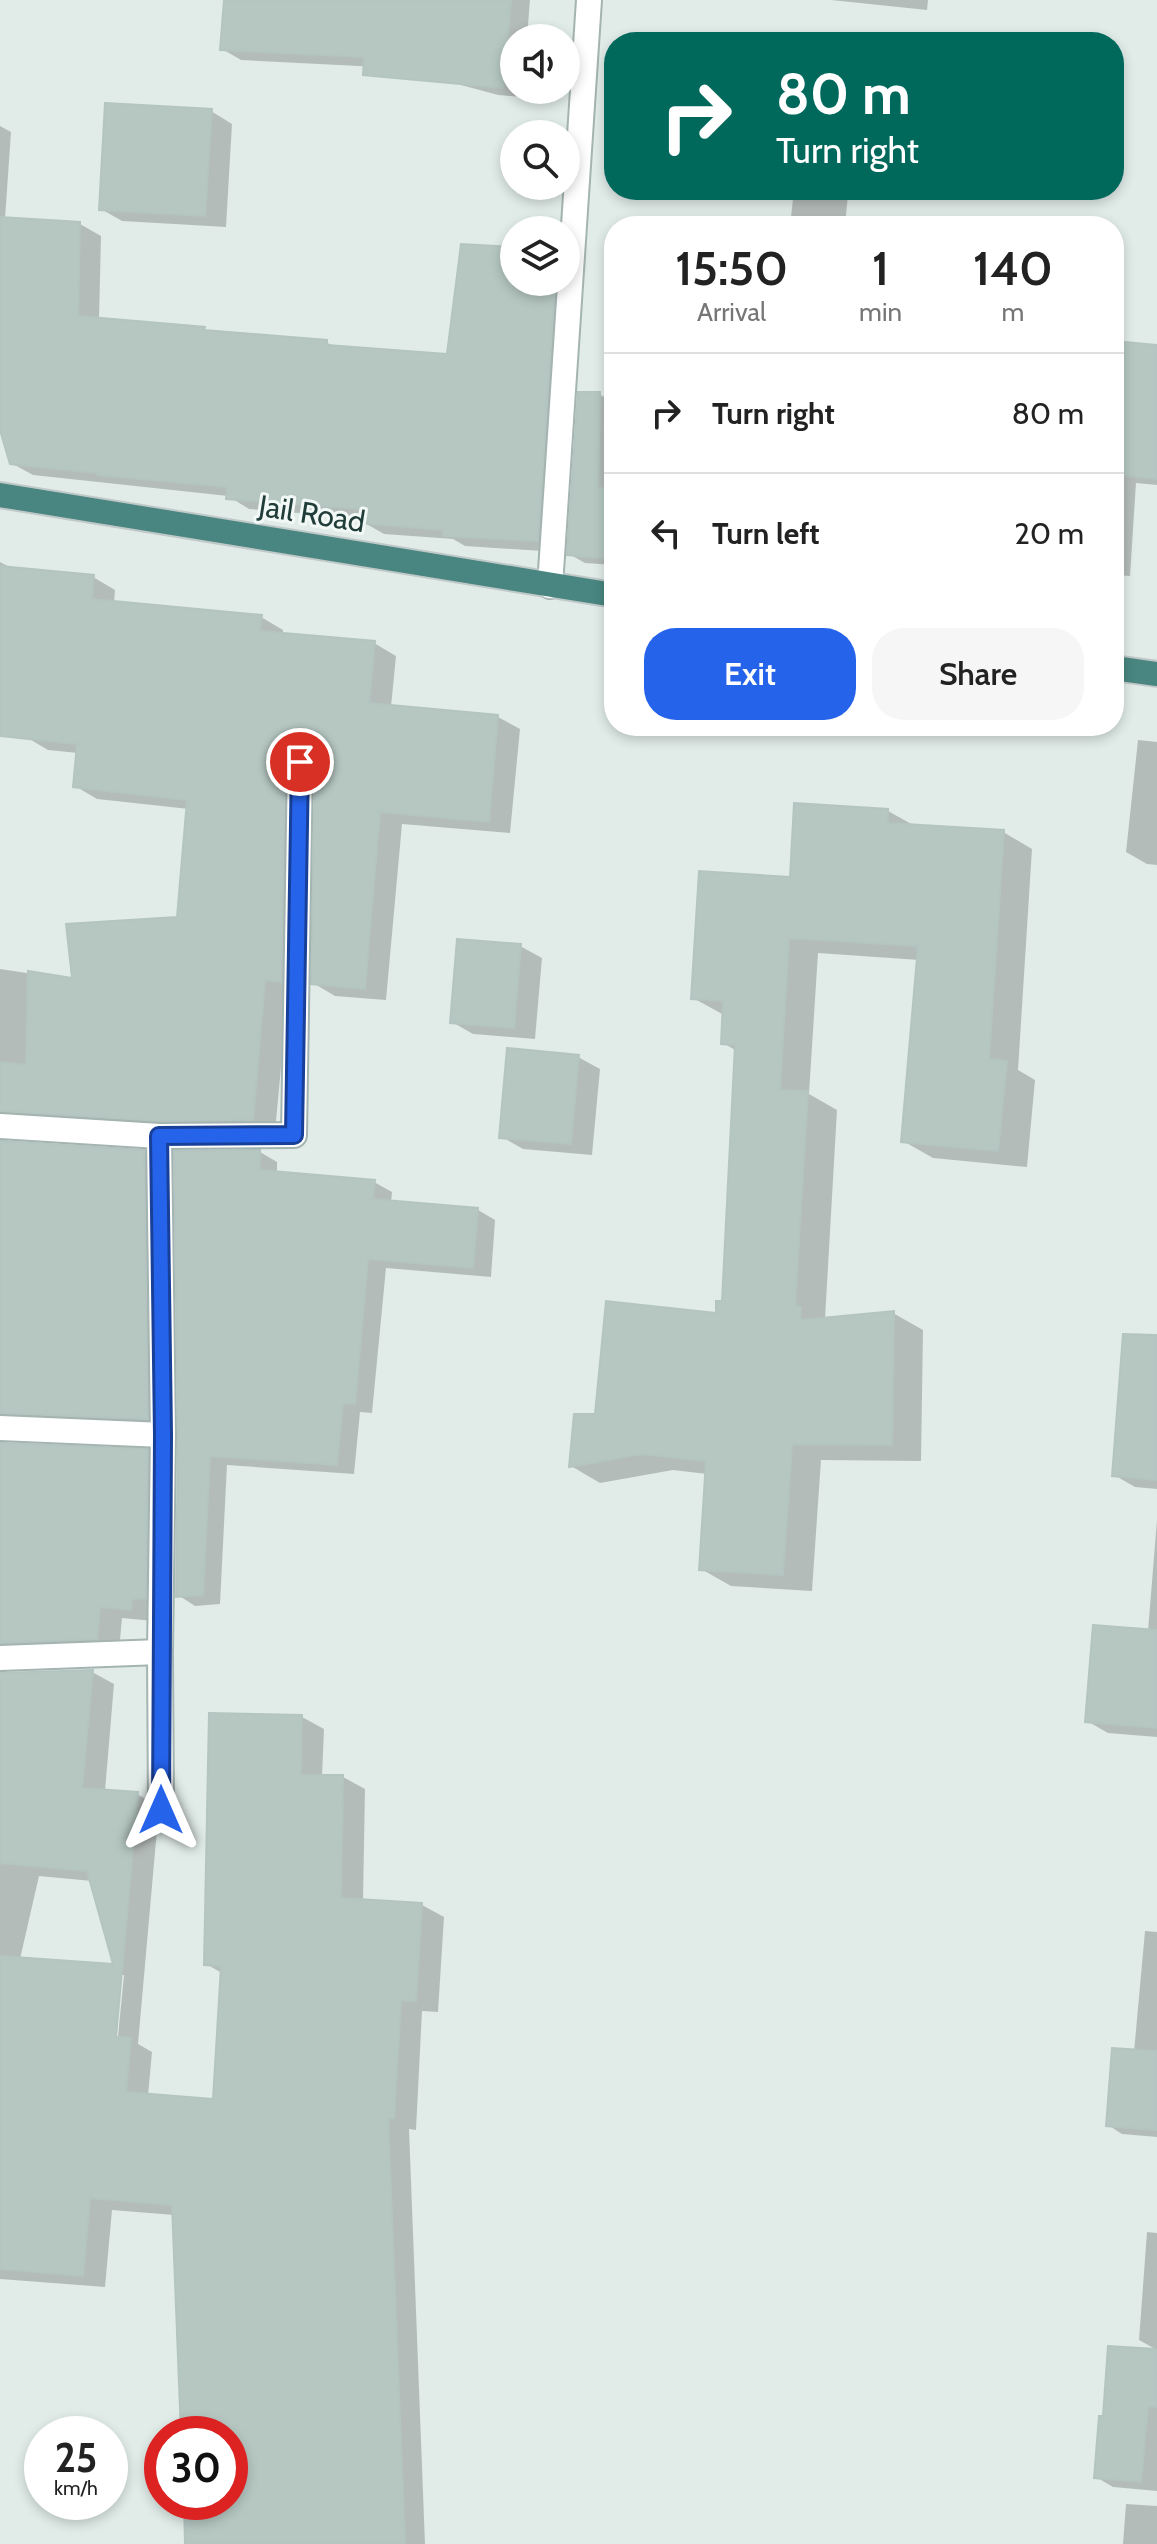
<!DOCTYPE html>
<style>
:root{--surface:#fff;--page:#f6f6f6;--text:#222;--muted:#767676;--line:#e0e0e0;--accent:#2563eb}
body{margin:0;font-family:Cabin,sans-serif;background:var(--page);color:var(--text);height:100vh;display:flex;flex-direction:column;font-size:30px;white-space:nowrap}
*{box-sizing:border-box;margin:0}
p{font-size:26px;color:var(--muted)}
.icon{flex:none;width:44px;height:44px;fill:none;stroke:currentColor;stroke-width:2;stroke-linecap:round;stroke-linejoin:round}
.map{position:relative;flex:1;overflow:hidden}
.side{position:absolute;left:604px;top:216px;width:520px;height:520px;display:flex;flex-direction:column;background:var(--surface);border-radius:32px;box-shadow:0 4px 12px #0003}
.side>*{flex:none}
.banner{position:absolute;left:604px;top:32px;width:520px;height:168px;border-radius:32px;box-shadow:0 4px 12px #0003;background:#00695c;color:#fff;overflow:hidden}
.fabs{position:absolute;left:500px;top:24px;display:grid;gap:16px}
.fabs a{display:grid;place-items:center;width:80px;height:80px;border-radius:50%;background:var(--surface);box-shadow:0 4px 12px #0003;font-size:40px}
.speed{position:absolute;left:24px;top:2416px;display:flex;gap:16px;font-size:40px;font-weight:700;text-align:center}
.speed>*{display:grid;place-content:center;width:104px;height:104px;border-radius:50%;background:var(--surface);box-shadow:0 4px 12px #0003;line-height:1}
.speed small{font-size:20px;font-weight:400}
.speed .limit{border:12px solid #d22;background:#fff;color:#111}
.pin{position:absolute;display:grid;place-items:center;width:68px;height:68px;color:#fff;margin:-34px;border:4px solid #fff;border-radius:50%;box-shadow:0 2px 8px #0007}
.me{position:absolute;width:88px;margin:-44px;rotate:0deg;stroke-linejoin:round;filter:drop-shadow(0 0 6px #0008)}
.turn{display:flex;align-items:center;gap:28px;height:168px;padding:0 40px;font-size:36px}
.turn .icon{width:104px;height:104px;stroke-width:2.5}
.turn b{display:block;font-size:56px;line-height:68px}
.eta{display:flex;justify-content:space-evenly;align-items:center;height:136px;text-align:center}
.eta b{font-size:48px;font-weight:600;line-height:56px}
.button{display:flex;gap:16px;margin-top:auto;padding:16px 40px}
.button a{flex:1;height:92px;border-radius:32px;background:var(--accent);color:#fff;font-size:32px;font-weight:600;line-height:92px;text-align:center}
.button a+a{background:var(--page);color:var(--text)}
ul{padding:0;list-style:none}
li{display:flex;align-items:center;gap:24px;height:120px;padding:0 40px;border-top:2px solid var(--line)}
li div{flex:1}
li b{display:block;font-size:30px}
li em{font-style:normal}
.map>svg:first-child{display:block}
</style>
<div class="map">
<svg width="1157" height="2544" viewBox="0 0 1157 2544">
<rect width="100%" height="100%" fill="#e1ece9"/>
<!-- shadow -->
<g fill="#0003" fill-rule="evenodd">
<path d="M226 0H530L527 38H514V90H523L522 97 498 95 398 68 241 60 222 49Z"/>
<path d="M831 0H928L927 10Z"/>
<path d="M211 111 232 124 226 227 122 221 101 209Z"/>
<path d="M0 126 11 132 5 219 80 224 101 236 99 320 204 329 212 333 326 342 336 348 449 356 514 249V282H566L558 552 465 546 453 539 384 534 363 522V518L249 509 228 496 33 475 11 463 0 423Z"/>
<path d="M794 190H840L848 194 845 226H790Z"/>
<path d="M1157 347V485L1136 483 1130 576 1114 575V371Z"/>
<path d="M599 394 614 403V565L585 563 569 554Z"/>
<path d="M0 562 13 569 93 577 115 590 114 603 261 617 283 630V635L374 643 396 656 391 707 498 717 520 729 510 833 402 824 386 1000 335 996 313 983 317 759 309 766 275 1132 6 1137 8 1144 144 1152 165 1165 169 1431H9L6 1442 8 1445 147 1451 169 1464 153 1621 122 1618 119 1651 13 1658 6 1671 7 1675 92 1672 114 1684 105 1791 137 1794 159 1807 138 2044 152 2052 148 2096 215 2101 222 1973 206 1964 302 1717 324 1729 322 1777H343L365 1789 363 1901 422 1905 444 1917 438 2012 422 2011 416 2130 409 2129 425 2544H187L186 2502H230V2434H183L174 2215 112 2210 105 2287 0 2279V969L74 980 179 919 189 809 97 799 75 786 78 753 48 750 26 737 0 666ZM39 1876 92 1881 116 1966 20 1959ZM120 1975H124L117 2047 113 2046Z"/>
<path d="M935 726H987L984 733 941 730Z"/>
<path d="M1138 740 1157 742V865L1147 864 1126 852Z"/>
<path d="M888 811 915 826 1003 832 1032 849 1018 1070 1035 1080 1027 1167 933 1158 903 1141 919 960 818 953 809 1094 837 1110 825 1319 893 1313 923 1330 921 1461 821 1460 812 1591 731 1586 701 1569 707 1474 673 1470 600 1483 571 1466 597 1416 717 1316 724 1304 737 1051 723 1043 724 1015 693 998 791 880Z"/>
<path d="M520 946 542 958 535 1039 473 1034 452 1022Z"/>
<path d="M578 1057 600 1069 592 1155 523 1149 502 1137Z"/>
<path d="M260 1152 277 1162V1174L374 1182 392 1192 391 1203 478 1210 495 1220 491 1277 386 1268 372 1413 360 1412 354 1474 227 1465 220 1604 195 1606 178 1595Z"/>
<path d="M1157 1382V1489L1135 1487 1114 1475Z"/>
<path d="M1157 1520V1737L1108 1733 1087 1721 1148 1631Z"/>
<path d="M1145 1931 1157 1932V2137L1122 2134 1108 2125 1134 2052Z"/>
<path d="M1147 2232 1157 2233V2350L1139 2340Z"/>
<path d="M1157 2351V2491L1113 2487 1096 2477 1104 2419Z"/>
<path d="M1126 2504 1157 2506V2544H1123Z"/>
</g>
<!-- building -->
<g fill="#b6c7c2" stroke="#b4c5c1" stroke-width="2">
<path d="M224 0H511L503 88 363 75 364 57 220 50Z"/>
<path d="M105 103 212 109 205 216 99 210Z"/>
<path d="M0 217 80 222 78 316 205 327 204 330 327 340V345L447 354 461 244 514 247V282H555L538 541 443 536V530L361 523 362 509 226 499 227 487 97 475V473L10 464 0 430Z"/>
<path d="M1114 341 1157 345V479L1114 474Z"/>
<path d="M578 392H600L598 488 614 489V559L567 555Z"/>
<path d="M0 566 94 575 92 599 262 615 260 631 375 641 369 703 498 715 489 822 380 812 365 989 311 984 315 762 313 754 307 749H293L288 754 285 762 281 982 265 980 253 1120 159 1121 0 1111V1062L26 1065 28 971 72 978 66 924 177 917 187 800 73 787 77 744 0 736Z"/>
<path d="M794 803 888 809V823L1004 830 989 1059 1007 1061 998 1151 901 1142 918 946 789 938 780 1090 808 1091 795 1306 801 1307 800 1320 894 1311 892 1445 792 1444 783 1575 699 1570 706 1461 642 1454 569 1467 574 1414H595L606 1301 716 1313V1301H722L735 1045 721 1044 723 1001 691 999 699 871 790 877Z"/>
<path d="M457 939 521 944 514 1028 450 1023Z"/>
<path d="M507 1048 579 1055 571 1144 499 1138Z"/>
<path d="M0 1141 144 1150 148 1419 0 1413Z"/>
<path d="M260 1150V1170L375 1180 373 1199 478 1208 473 1268 368 1259 355 1404 343 1403 337 1465 210 1456 203 1595 176 1597 178 1435 174 1151Z"/>
<path d="M1123 1334 1157 1335V1480L1112 1476Z"/>
<path d="M0 1443 148 1449 146 1598 132 1599 131 1610 100 1607 97 1639 0 1643Z"/>
<path d="M1093 1625 1157 1630V1728L1085 1722Z"/>
<path d="M93 1670 82 1788 138 1792 116 2037 131 2038 126 2092 213 2099 221 1966 204 1965 209 1713 302 1715 301 1775H343L341 1898 422 1903 416 2001 401 2000 394 2118H388L405 2544H185L184 2502H230V2434H181L172 2205 90 2198 83 2276 0 2269V1956L113 1964 87 1871 0 1863V1673Z"/>
<path d="M1112 2048 1157 2051V2130L1106 2126Z"/>
<path d="M1108 2346 1157 2349V2407L1148 2406 1141 2482 1094 2478 1099 2416H1103Z"/>
</g>
<g fill="none" stroke-linecap="round" stroke-linejoin="round">
<defs>
<g id="minor">
<path d="M550 586 589 0"/>
<path d="M0 1126 159 1136 294 1135 300 762"/>
<path d="M159 1136 163 1435 160 1652 161 1810"/>
<path d="M0 1428 163 1435"/>
<path d="M0 1658 160 1652"/>
</g>
<g id="trunk">
<path d="M0 495 614 595"/>
<path d="M1114 668 1157 674"/>
</g>
</defs>
<!-- minor casing -->
<use href="#minor" stroke="#a4b4b1" stroke-width="28"/>
<!-- trunk casing -->
<use href="#trunk" stroke="#c1c9c8" stroke-width="28"/>
<!-- minor -->
<use href="#minor" stroke="#fff" stroke-width="24"/>
<!-- trunk -->
<use href="#trunk" stroke="#498681" stroke-width="24"/>
</g>
<g fill="none" stroke-linecap="round" stroke-linejoin="round">
<defs>
<path id="route" d="M161 1810 163 1435 159 1136 294 1135 300 762"/>
</defs>
<!-- route casing -->
<use href="#route" stroke="#184099" stroke-width="20"/>
<!-- route -->
<use href="#route" stroke="#2563eb" stroke-width="14"/>
</g>
<g text-anchor="middle" stroke-width="6" stroke-linejoin="round" paint-order="stroke">
<!-- street labels -->
<g font-size="30" fill="#213d3a" stroke="#f2f8f6">
<text transform="translate(312 514) rotate(9)" y="10">Jail Road</text>
</g>
</g>
</svg>
<div class="fabs">
<a><svg class="icon" aria-label="sound" viewBox="0 0 24 24"><path d="M4 9h4l5-4v14l-5-4H4zM17 9q2 3 0 6"/></svg></a>
<a><svg class="icon" aria-label="search" viewBox="0 0 24 24"><circle cx="10" cy="10" r="6"/><path d="M15 15l6 6"/></svg></a>
<a><svg class="icon" aria-label="layers" viewBox="0 0 24 24"><path d="M12 4l9 5-9 5-9-5zM3 14l9 5 9-5"/></svg></a>
</div>
<div class="speed"><div>25<small>km/h</small></div><div class="limit">30</div></div>
<div class="pin" style="left:300px;top:762px;background:#d93025"><svg class="icon" aria-label="arrive" viewBox="0 0 24 24"><path d="M6 21V4h12l-3 4 3 4H6"/></svg></div>
<svg class="me" style="left:161px;top:1810px" viewBox="-20 -20 40 40"><path d="M0-17L14 15 0 8-14 15z" fill="#2563eb" stroke="#fff" stroke-width="4"/></svg>
<div class="banner">
<div class="turn"><svg class="icon" aria-label="right" viewBox="0 0 24 24"><path d="M7 20v-9h11M14 6l5 5-5 5"/></svg><div><b>80 m</b>Turn right</div></div>
</div>
<section class="side">
<div class="eta">
<div><b>15:50</b><p>Arrival</p></div>
<div><b>1</b><p>min</p></div>
<div><b>140</b><p>m</p></div>
</div>
<ul>
<li><svg class="icon" aria-label="right" viewBox="0 0 24 24"><path d="M7 20v-9h11M14 6l5 5-5 5"/></svg><div><b>Turn right</b></div><em>80 m</em></li>
<li><svg class="icon" aria-label="left" viewBox="0 0 24 24"><path d="M17 20v-9H6M10 6l-5 5 5 5"/></svg><div><b>Turn left</b></div><em>20 m</em></li>
</ul>
<div class="button"><a>Exit</a><a>Share</a></div>
</section>
</div>
